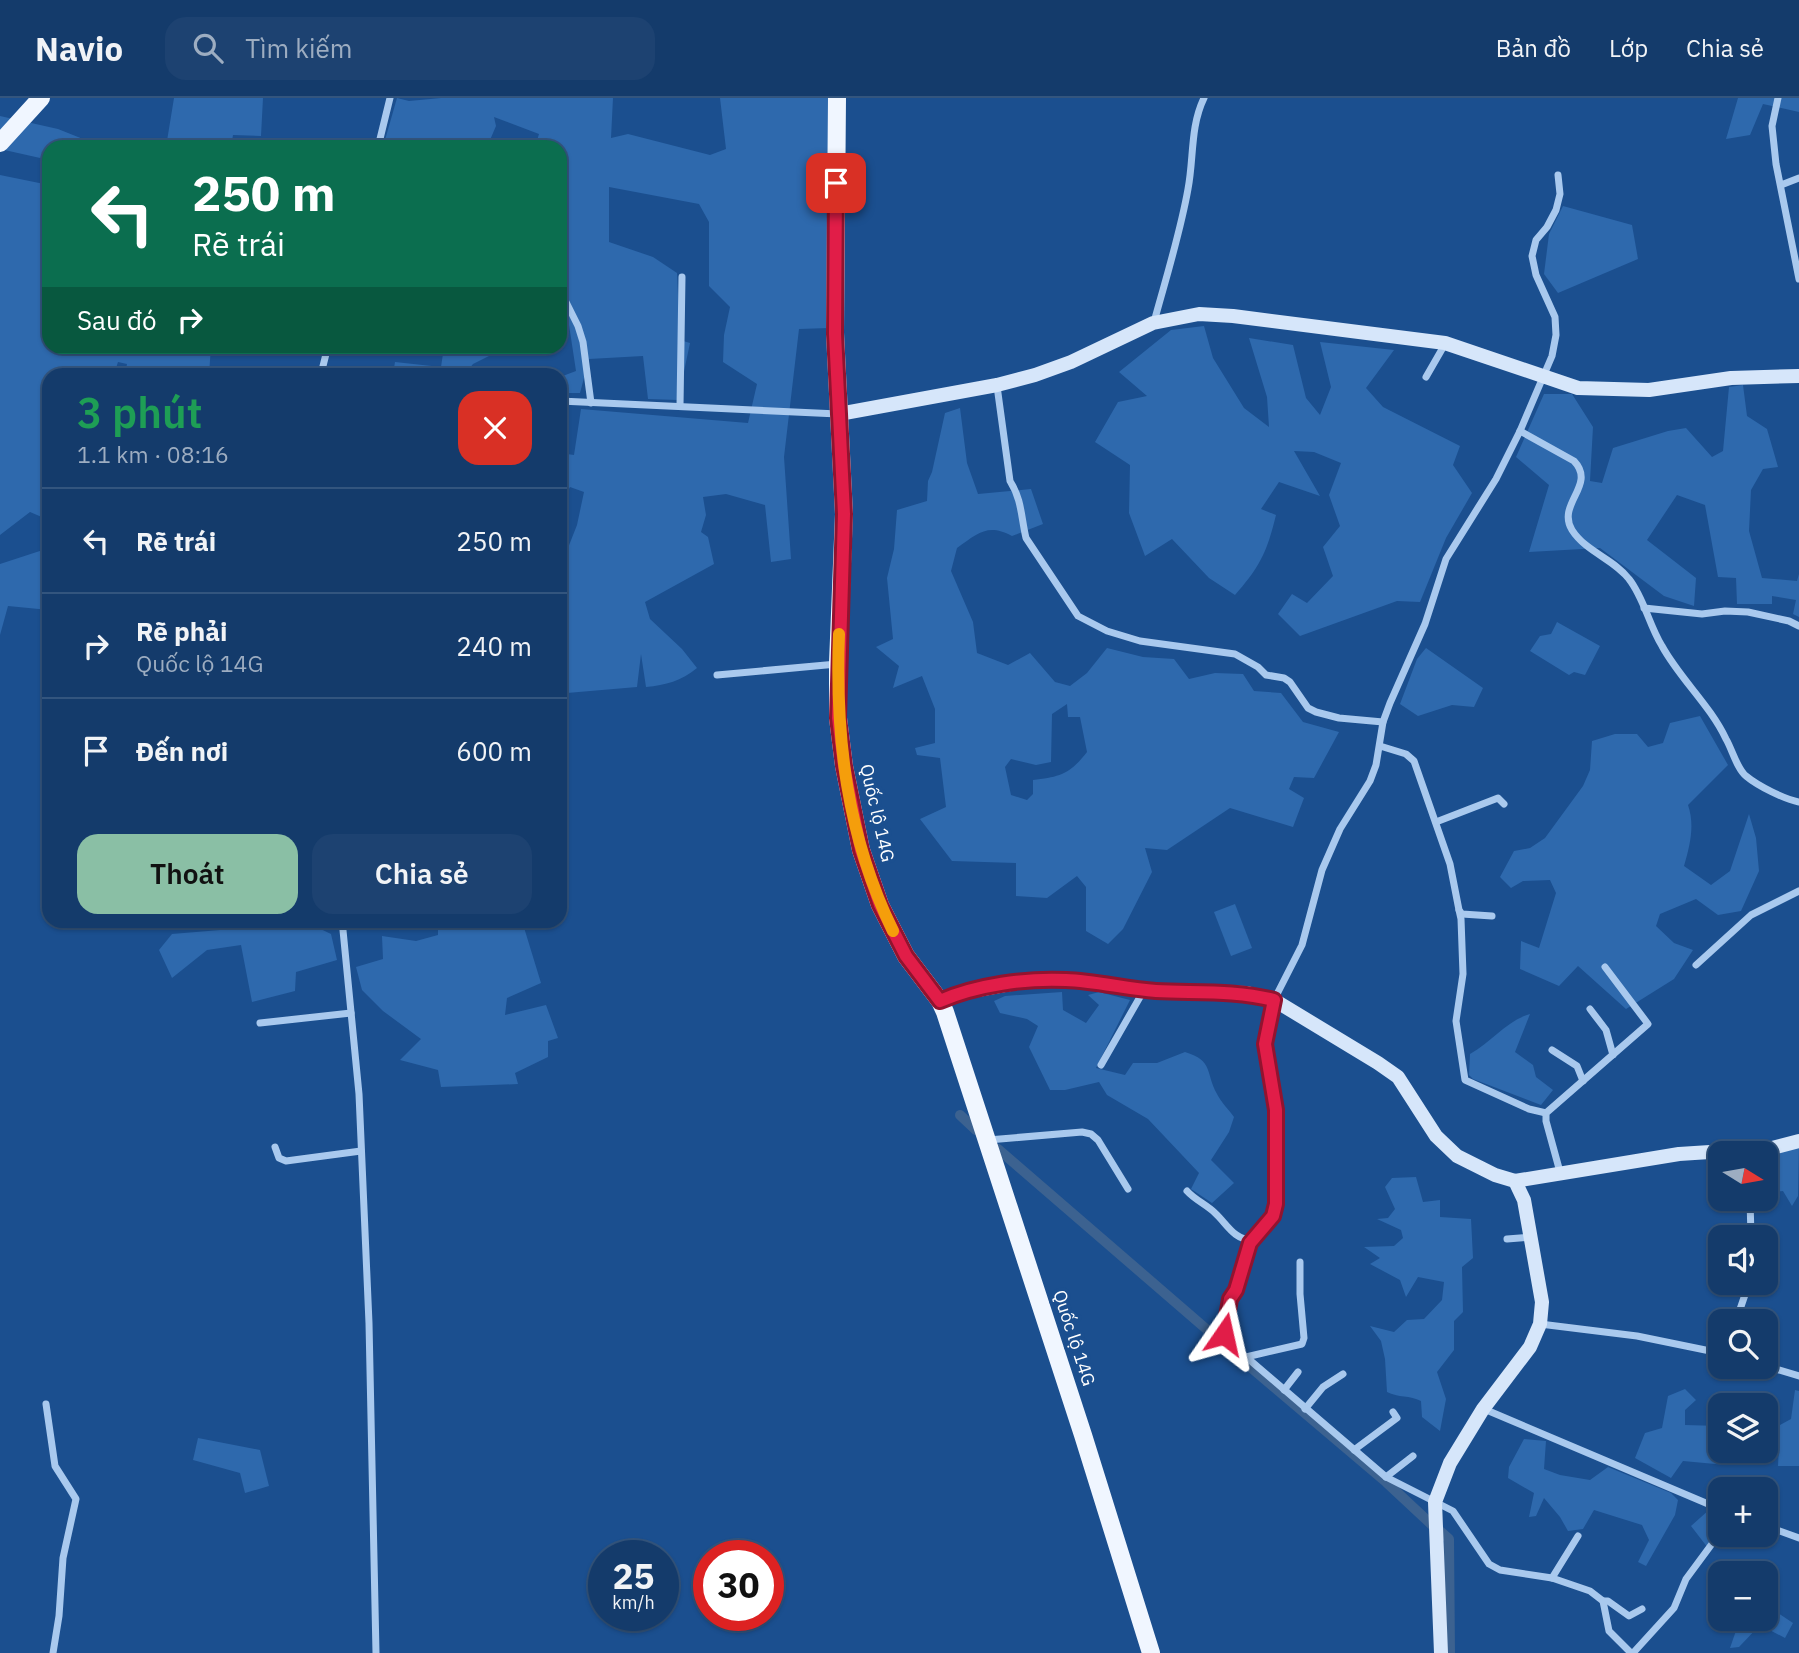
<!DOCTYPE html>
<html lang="vi">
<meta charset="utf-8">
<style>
:root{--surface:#143b6b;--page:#1d4271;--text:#f1f3f6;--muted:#9dadc1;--line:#33557e;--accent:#8abfa5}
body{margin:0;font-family:"IBM Plex Sans",sans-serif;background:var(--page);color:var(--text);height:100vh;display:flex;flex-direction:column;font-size:26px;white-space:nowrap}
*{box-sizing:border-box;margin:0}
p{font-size:23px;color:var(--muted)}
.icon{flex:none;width:38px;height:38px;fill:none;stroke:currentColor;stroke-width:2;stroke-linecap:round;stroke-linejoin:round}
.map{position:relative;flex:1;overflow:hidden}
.panel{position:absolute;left:42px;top:270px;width:525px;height:560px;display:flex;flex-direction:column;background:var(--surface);border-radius:21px;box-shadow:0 2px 5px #0004,0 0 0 2px var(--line)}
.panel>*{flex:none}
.hud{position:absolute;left:42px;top:42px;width:525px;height:214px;border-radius:21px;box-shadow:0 2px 5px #0004,0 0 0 2px var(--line);background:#0b6e4f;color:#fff;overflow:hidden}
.needle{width:46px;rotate:101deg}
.tools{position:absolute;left:1708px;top:1043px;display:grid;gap:14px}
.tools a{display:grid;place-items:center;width:70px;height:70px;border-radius:14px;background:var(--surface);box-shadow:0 2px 5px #0004,0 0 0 2px var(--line);font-size:35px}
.speed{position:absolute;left:588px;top:1442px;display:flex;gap:14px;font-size:35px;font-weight:700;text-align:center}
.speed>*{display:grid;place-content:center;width:91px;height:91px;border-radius:50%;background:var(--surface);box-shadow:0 2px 5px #0004,0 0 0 2px var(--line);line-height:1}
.speed small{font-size:18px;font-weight:400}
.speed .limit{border:10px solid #d22;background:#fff;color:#111}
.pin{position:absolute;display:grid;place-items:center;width:60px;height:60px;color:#fff;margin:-30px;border-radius:14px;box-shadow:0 4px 10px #0006}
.me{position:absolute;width:77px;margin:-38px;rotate:11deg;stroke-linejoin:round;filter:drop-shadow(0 0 5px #0008)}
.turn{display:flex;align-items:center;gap:24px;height:147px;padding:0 35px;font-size:32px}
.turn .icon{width:91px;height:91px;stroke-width:2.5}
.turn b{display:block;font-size:49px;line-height:60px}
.then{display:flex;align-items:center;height:66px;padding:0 35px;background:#0003;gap:14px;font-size:26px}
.round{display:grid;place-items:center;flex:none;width:74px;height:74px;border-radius:21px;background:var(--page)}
.overview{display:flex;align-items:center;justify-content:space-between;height:119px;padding:0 35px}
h1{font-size:42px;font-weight:600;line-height:52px;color:#1e9e55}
.cta{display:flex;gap:14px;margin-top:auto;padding:14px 35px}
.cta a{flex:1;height:80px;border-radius:21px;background:var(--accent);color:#111;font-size:28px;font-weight:600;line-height:80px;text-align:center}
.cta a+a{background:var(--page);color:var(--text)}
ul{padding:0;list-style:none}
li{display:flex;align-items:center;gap:21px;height:105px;padding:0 35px;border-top:2px solid var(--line)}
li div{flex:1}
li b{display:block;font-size:26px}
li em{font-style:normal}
header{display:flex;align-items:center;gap:42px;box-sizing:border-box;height:98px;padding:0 35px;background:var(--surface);border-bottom:2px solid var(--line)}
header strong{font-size:33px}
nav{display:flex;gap:38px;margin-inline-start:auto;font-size:24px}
.search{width:490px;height:63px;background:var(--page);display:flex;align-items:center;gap:18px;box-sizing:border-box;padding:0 24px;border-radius:21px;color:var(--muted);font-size:26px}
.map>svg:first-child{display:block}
</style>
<header>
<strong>Navio</strong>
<div class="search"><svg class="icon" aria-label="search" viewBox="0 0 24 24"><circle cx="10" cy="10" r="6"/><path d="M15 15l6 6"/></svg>Tìm kiếm</div>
<nav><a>Bản đồ</a><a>Lớp</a><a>Chia sẻ</a></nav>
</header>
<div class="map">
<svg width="1799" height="1555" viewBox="0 0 1799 1555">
<rect width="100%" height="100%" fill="#1b4f8f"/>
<!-- green -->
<g fill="#2e69ad" fill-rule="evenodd">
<path d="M174 0H263L261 38 233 37 231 49H166Z"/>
<path d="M397 0 409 3 441 0H613L611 40 628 36 710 57 726 51 720 0H828L829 230 799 231 784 359 791 461 771 464 765 407 726 396 703 399 706 417 701 434 708 439 714 466 645 504 650 521 682 551 697 570C681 583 666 587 646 589L641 556 637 589 567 595 560 600V454L566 455 577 427 584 394 570 389 563 402 560 401V355L574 357 581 311 748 325 757 286 723 264 724 237 730 209 709 188V124L699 106 609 89V144L653 159 677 175 680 242 690 245 678 302 648 301 643 258 589 261 580 295H560V279L576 273 569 227 560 222V49H535L539 36 494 19 496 28 487 49H383Z"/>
<path d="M1738 0H1799V14L1763 6 1750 37 1726 41Z"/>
<path d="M0 18 58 31 93 45 95 49H49V62L0 51Z"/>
<path d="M0 77 49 87V248L211 249 209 276H125L127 266 118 264 114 276H49V418L44 420 30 414 0 437Z"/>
<path d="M1563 108 1632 127 1638 161 1558 195 1544 176 1549 136Z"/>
<path d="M1204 228 1213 260 1244 310 1269 329 1267 299 1249 240 1293 247 1306 300 1320 317 1331 289 1320 244 1394 252 1366 290 1383 309 1460 348 1453 367 1472 395 1446 440 1420 504 1397 503 1300 538 1278 516 1292 496 1307 505 1333 478 1323 449 1340 428 1329 397 1341 365 1314 354 1294 353 1320 398 1279 384 1261 411 1276 417C1267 454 1260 469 1235 497L1209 480 1172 441 1145 458 1129 415 1130 367 1095 344 1118 304 1147 298 1119 274 1171 232Z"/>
<path d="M444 249H501V252L473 266 465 276H393L395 264 441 269Z"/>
<path d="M1743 287 1747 318 1767 331 1778 369 1763 371 1751 392 1749 433 1762 480 1797 483 1799 476V519L1793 516 1796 502 1772 498V506H1737L1736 480 1718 479 1705 407 1677 397 1647 442 1696 480 1694 508 1664 498 1600 450 1529 454 1549 387 1516 359 1544 296H1572L1593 329 1590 383 1602 385 1613 350 1668 333 1686 330 1712 359 1723 353 1729 289Z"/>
<path d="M960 310 967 365 978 396 1031 391 1043 426 1012 438C988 425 978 435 957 450L951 473 973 524 977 555 1008 567 1030 555 1055 584 1070 588 1087 575 1107 550 1143 559 1174 561 1189 581 1215 575 1243 576 1254 593 1281 595 1303 624 1339 634 1314 680 1294 679 1289 691 1304 700 1293 729 1230 710 1167 752 1145 750 1152 774 1123 831 1108 846 1086 833V789L1077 778 1047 800 1016 798V765L952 763 920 721 946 709 940 660 917 657 915 650 935 645V611L922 578 893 590 899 568 876 549 893 541 887 480 894 451 897 412 927 403 928 383 932 374 945 315ZM1067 606 1068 619H1080L1087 654C1070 676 1060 679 1033 682V696L1027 702 1011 697 1005 669 1011 661 1036 667 1051 664 1052 616Z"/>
<path d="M49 450V512L8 508 0 537V466Z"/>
<path d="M1557 524 1600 548 1585 577 1574 574 1569 577 1530 553 1540 538 1551 536Z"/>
<path d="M1426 550 1483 590 1474 609 1452 607 1418 618 1400 606 1417 561Z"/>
<path d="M1700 618 1728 667 1688 707C1695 727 1690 748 1684 768L1711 787 1730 773 1749 716 1756 740 1759 773 1741 813 1718 817 1696 801 1660 816 1656 828 1674 845 1693 852 1674 881 1626 911 1578 868 1559 888 1520 871 1521 843 1539 850 1556 795 1550 782 1523 783 1511 790 1500 779 1514 753 1530 750 1545 740 1583 688 1590 672 1592 643 1615 636H1637L1648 649 1663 645 1670 625Z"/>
<path d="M1235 806 1252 850 1231 858 1214 814Z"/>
<path d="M248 823H304L331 836 337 862 296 874 295 893 252 904 241 847 207 852 172 880 159 852 172 836 244 830Z"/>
<path d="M438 823H522L541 885 507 900 505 917 546 907 558 940 548 943V959L515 975 518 986 441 989 438 972 400 962 421 941 383 913 362 892 356 869 383 861 382 838 416 843 438 837Z"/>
<path d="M1062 894 1063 912 1086 925 1099 907 1088 897 1099 894 1130 902 1096 970 1125 977 1133 965H1157L1185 954C1214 963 1205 974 1217 996 1221 1004 1229 1012 1234 1019L1229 1034 1211 1062 1234 1085 1212 1105 1191 1091 1199 1075 1148 1021 1107 997 1099 984 1065 992H1050L1029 949 1038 928 1027 921 1000 915 994 903 1005 898Z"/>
<path d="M1530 916 1515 954 1533 967 1536 979 1553 992 1541 1007 1473 981 1469 977 1470 956C1492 944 1506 923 1530 916Z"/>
<path d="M1799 1047 1798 1098 1792 1108 1783 1093 1766 1095V1057Z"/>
<path d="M1416 1079 1423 1104 1440 1102V1119L1471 1121 1473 1160 1462 1169 1463 1214 1454 1223V1252L1437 1274 1446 1301 1440 1333 1422 1319 1421 1303C1410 1297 1398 1300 1387 1294L1385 1261 1381 1243 1370 1228 1394 1234 1407 1222 1424 1221 1442 1202 1444 1184 1418 1179 1406 1199 1400 1182 1370 1166 1380 1160 1364 1149 1394 1148 1403 1140 1401 1132 1377 1121 1388 1120 1395 1111 1385 1089 1392 1080Z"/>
<path d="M1685 1291 1696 1302 1685 1312V1327L1720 1328V1353H1728L1726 1367 1683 1363 1671 1380 1635 1360 1645 1335 1662 1330 1668 1298Z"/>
<path d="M1795 1292 1799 1293V1368H1778L1780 1327 1791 1321Z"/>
<path d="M198 1340 260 1352 269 1388 245 1395 240 1375 193 1362Z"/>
<path d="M1524 1341 1546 1343 1544 1371 1560 1377 1590 1382 1608 1369 1671 1395 1678 1402 1675 1417 1646 1468 1638 1464 1649 1442 1642 1427 1594 1412 1583 1431 1568 1433 1560 1419 1544 1400 1536 1418 1529 1419 1534 1395 1508 1380 1509 1369Z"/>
<path d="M1719 1403 1720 1437H1738L1708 1450 1691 1428Z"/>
<path d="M1718 1462 1753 1464 1763 1475H1724L1721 1473Z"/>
<path d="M1766 1507 1793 1525 1785 1540 1760 1527 1739 1549 1730 1550 1740 1521H1766Z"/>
</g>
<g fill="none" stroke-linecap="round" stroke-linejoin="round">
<!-- canal -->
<g stroke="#3c6290" stroke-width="10">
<path d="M960 1017 976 1032"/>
<path d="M998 1051 1219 1242"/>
<path d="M1222 1245 1386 1384 1432 1427"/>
<path d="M1440 1433 1449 1441 1450 1555"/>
</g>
<!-- street -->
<g stroke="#a9c9ee" stroke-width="7">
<path d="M1778 0 1772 28 1776 66 1799 181"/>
<path d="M378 49 390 0"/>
<path d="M1558 77 1560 96 1556 112 1547 129 1536 142 1532 158 1536 177 1555 219 1556 237 1552 258 1520 333 1496 381 1446 461 1425 526 1390 605 1383 624 1376 667 1370 683 1340 731 1322 772 1302 847 1274 902 1265 946 1276 1012V1106L1273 1118 1250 1145 1236 1192 1230 1201 1224 1236 1231 1246 1386 1379 1453 1413 1489 1466 1500 1472 1552 1480 1590 1493 1603 1503 1609 1533 1631 1555"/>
<path d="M1781 87 1799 80"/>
<path d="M560 174 565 202 578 228 583 244 591 305"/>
<path d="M1154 224C1166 180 1180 136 1188 91 1194 60 1190 29 1204 0"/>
<path d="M321 276 328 248"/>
<path d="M1426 279 1445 246"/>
<path d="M997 288 1010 383C1022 402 1021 419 1026 440L1078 518 1107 533 1140 543 1235 556 1258 569 1266 577 1284 580 1290 584 1308 610 1316 614 1339 620 1383 624"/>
<path d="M560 303 838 316"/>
<path d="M680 308 682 179"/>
<path d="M1520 333 1574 363C1597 387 1556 406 1572 432 1586 454 1614 461 1629 481 1644 500 1649 527 1662 548 1680 581 1710 607 1726 641 1732 651 1737 671 1746 678 1758 688 1784 701 1799 704"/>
<path d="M1644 510 1702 516 1725 513 1748 514 1789 523 1799 528"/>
<path d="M717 577 837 566"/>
<path d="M1380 648 1406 656 1414 663 1450 766 1459 812 1462 816 1492 818"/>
<path d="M1436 724 1498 700 1504 706"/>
<path d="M1459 812 1461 821 1463 876 1456 923 1465 982 1529 1011 1546 1015"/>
<path d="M342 822 359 996 369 1225 376 1555"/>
<path d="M1696 867 1751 817 1799 793"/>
<path d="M1590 911 1606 932 1613 957"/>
<path d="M260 925 351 915"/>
<path d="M1552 952 1577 968 1583 983"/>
<path d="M1101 967 1144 892"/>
<path d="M988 1042 1082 1034 1091 1036 1098 1042 1128 1091"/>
<path d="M275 1049 279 1060 286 1063 361 1053"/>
<path d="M1560 1074 1546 1023V1015L1648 926 1605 869"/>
<path d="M1187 1093C1195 1102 1207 1107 1215 1115 1227 1126 1234 1142 1252 1142"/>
<path d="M1750 1101 1751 1139"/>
<path d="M1507 1141 1531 1139"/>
<path d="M1736 1223 1749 1185"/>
<path d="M1540 1226 1637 1238 1720 1255"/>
<path d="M1246 1259 1302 1246 1304 1240 1300 1196V1164"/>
<path d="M1766 1268 1799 1278"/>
<path d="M1284 1292 1298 1274"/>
<path d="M46 1306 55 1368 76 1401 63 1460 59 1518 53 1555"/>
<path d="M1305 1311 1323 1289 1343 1276"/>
<path d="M1484 1311 1720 1411"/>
<path d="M1354 1352 1397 1320 1393 1314"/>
<path d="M1386 1379 1413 1358"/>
<path d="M1766 1428 1799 1440"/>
<path d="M1552 1480 1578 1438"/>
<path d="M1603 1503H1608L1629 1518 1642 1511"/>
<path d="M1633 1555 1674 1510 1686 1481 1720 1435"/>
</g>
<!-- secondary -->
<g stroke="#d6e6fa" stroke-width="14">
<path d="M839 316 997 287 1035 277 1071 264 1153 225 1199 216 1233 218 1445 245 1578 290 1649 292 1731 280 1799 278"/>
<path d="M940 903 956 896 1032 882H1067L1154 893 1247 895 1274 902 1378 965 1398 979 1436 1038 1457 1058 1495 1077 1515 1083 1524 1102 1542 1204 1540 1226 1530 1249 1483 1311 1450 1365 1435 1404 1441 1555"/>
<path d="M1515 1083 1679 1056 1772 1050 1799 1043"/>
</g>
<!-- primary -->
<g stroke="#f0f6ff" stroke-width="18">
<path d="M837 0 835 235 844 416 838 565V620L844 668 861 752 880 807 906 858 940 903 945 914 1083 1337 1151 1555"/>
<path d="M0 45 41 0"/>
</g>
</g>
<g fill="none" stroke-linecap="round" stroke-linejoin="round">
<defs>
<path id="route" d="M836 85 835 236 844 416 838 620 844 668 861 752 880 807 906 858 940 903C976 887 1027 880 1066 882 1096 883 1126 891 1156 893 1196 895 1235 892 1274 902L1265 946 1276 1012V1106L1273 1118 1250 1145 1236 1192 1230 1201 1224 1236"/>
</defs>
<!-- route casing -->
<use href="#route" stroke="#92132f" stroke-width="18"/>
<!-- route -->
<use href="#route" stroke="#e11d48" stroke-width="12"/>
<!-- slow -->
<path stroke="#f59e0b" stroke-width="12" d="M839 536C835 639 847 739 893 833"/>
</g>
<g text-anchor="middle" stroke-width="7" stroke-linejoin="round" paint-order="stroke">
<!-- street labels -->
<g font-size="18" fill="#fff" stroke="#1b4f8f">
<text transform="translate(877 715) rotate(77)" y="6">Quốc lộ 14G</text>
<text transform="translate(1074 1240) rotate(72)" y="6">Quốc lộ 14G</text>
</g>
</g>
</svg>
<div class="tools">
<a><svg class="needle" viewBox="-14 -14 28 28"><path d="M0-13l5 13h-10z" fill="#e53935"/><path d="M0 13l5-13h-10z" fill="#9dadc1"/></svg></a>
<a><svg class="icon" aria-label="sound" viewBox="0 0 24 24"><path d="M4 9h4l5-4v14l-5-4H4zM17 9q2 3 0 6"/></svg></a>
<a><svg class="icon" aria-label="search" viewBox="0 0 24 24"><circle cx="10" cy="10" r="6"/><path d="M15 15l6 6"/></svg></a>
<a><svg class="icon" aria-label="layers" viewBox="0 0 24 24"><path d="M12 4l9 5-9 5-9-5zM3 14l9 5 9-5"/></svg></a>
<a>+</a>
<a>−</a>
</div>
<div class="speed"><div>25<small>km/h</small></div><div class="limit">30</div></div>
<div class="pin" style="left:836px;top:85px;background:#d93025"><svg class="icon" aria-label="arrive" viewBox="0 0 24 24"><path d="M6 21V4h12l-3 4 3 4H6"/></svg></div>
<svg class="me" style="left:1224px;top:1236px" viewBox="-20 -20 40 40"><path d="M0-17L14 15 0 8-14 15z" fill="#e11d48" stroke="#fff" stroke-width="4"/></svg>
<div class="hud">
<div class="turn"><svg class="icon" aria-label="left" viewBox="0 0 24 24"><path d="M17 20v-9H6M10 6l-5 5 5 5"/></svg><div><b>250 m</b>Rẽ trái</div></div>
<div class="then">Sau đó<svg class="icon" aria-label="right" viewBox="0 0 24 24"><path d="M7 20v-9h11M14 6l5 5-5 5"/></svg></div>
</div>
<section class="panel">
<div class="overview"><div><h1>3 phút</h1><p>1.1 km · 08:16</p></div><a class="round" style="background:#d93025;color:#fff"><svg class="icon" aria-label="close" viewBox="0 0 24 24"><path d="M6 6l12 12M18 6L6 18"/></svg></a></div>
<ul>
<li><svg class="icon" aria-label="left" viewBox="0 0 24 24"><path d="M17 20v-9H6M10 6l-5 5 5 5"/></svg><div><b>Rẽ trái</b></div><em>250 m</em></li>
<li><svg class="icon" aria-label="right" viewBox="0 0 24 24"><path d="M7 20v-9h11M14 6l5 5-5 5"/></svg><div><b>Rẽ phải</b><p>Quốc lộ 14G</p></div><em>240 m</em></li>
<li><svg class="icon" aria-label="arrive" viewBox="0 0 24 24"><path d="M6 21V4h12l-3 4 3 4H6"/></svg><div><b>Đến nơi</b></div><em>600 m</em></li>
</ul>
<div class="cta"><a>Thoát</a><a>Chia sẻ</a></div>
</section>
</div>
